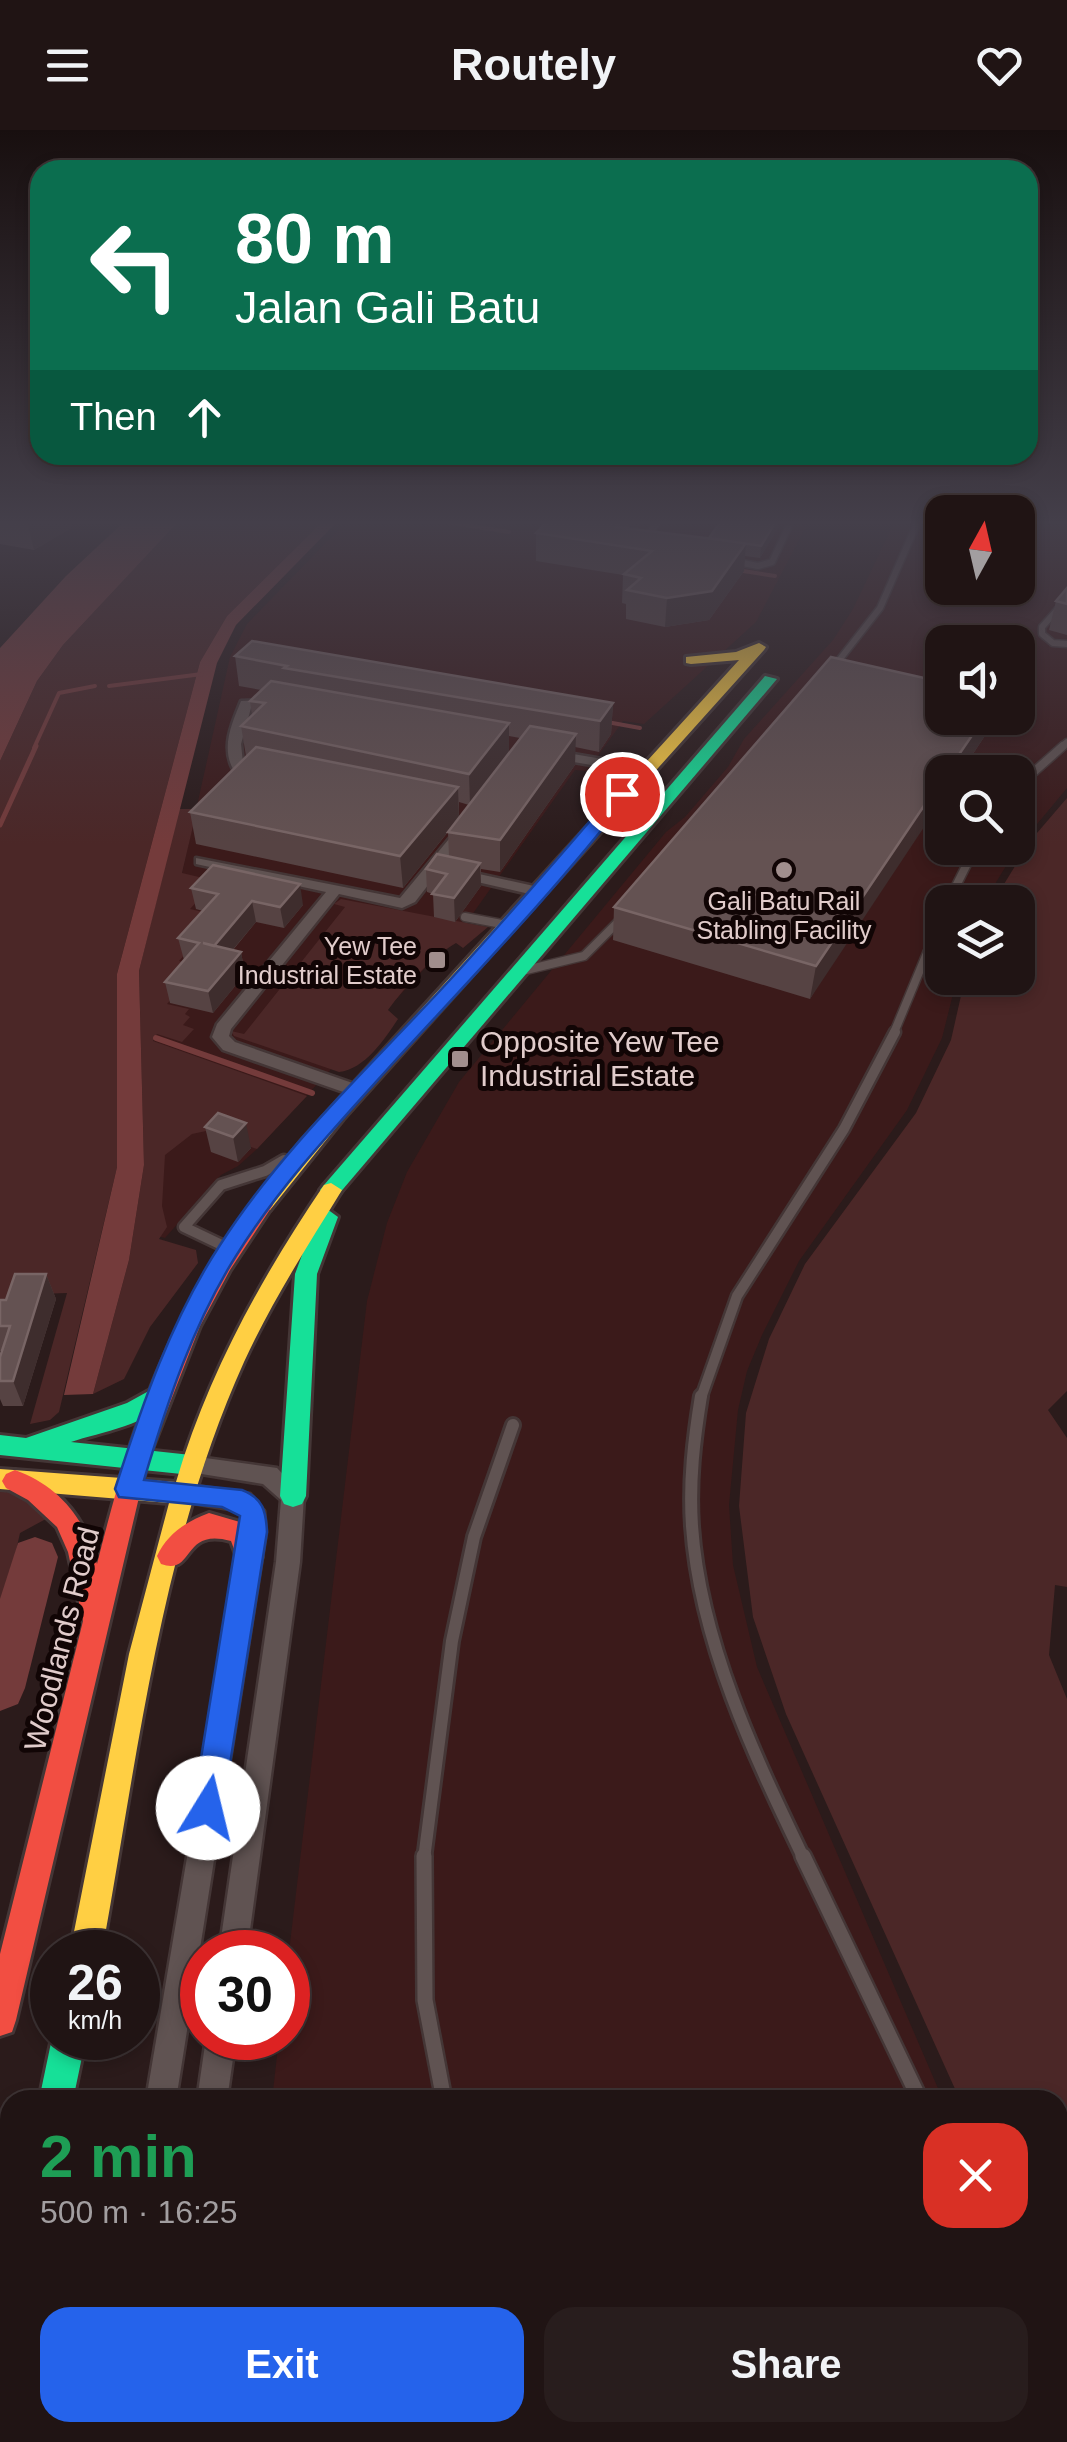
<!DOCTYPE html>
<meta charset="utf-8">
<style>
:root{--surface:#201414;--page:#281d1d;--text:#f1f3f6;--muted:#a29ea0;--line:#3d3334;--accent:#2563eb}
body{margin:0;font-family:Helvetica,sans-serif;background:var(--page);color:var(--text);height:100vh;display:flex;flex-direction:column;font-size:38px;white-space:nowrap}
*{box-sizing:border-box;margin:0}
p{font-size:32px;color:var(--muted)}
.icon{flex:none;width:55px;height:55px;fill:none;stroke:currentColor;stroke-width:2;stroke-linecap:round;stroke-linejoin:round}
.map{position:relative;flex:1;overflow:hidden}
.drawer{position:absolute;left:0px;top:1960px;width:1068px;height:352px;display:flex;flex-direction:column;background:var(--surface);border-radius:30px 30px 0 0;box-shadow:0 5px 15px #0003,0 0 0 2px var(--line)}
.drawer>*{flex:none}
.top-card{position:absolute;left:30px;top:30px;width:1008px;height:305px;border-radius:30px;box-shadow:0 5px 15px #0003,0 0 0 2px var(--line);background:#0b6e4f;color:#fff;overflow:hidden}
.needle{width:65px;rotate:8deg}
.tools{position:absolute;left:925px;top:365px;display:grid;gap:20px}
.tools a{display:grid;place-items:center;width:110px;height:110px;border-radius:20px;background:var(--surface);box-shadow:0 5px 15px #0003,0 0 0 2px var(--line);font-size:50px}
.speed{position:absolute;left:30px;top:1800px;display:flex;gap:20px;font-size:50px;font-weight:700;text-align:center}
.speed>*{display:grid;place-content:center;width:130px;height:130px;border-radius:50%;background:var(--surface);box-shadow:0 5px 15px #0003,0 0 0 2px var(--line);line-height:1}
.speed small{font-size:25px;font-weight:400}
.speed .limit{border:15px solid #d22;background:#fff;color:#111}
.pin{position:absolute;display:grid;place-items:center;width:85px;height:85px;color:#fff;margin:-42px;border:5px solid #fff;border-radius:50%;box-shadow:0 2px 10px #0007}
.me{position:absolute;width:110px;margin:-55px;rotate:9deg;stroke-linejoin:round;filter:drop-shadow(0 0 8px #0008)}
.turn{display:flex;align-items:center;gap:35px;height:210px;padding:0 40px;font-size:45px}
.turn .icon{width:130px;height:130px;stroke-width:2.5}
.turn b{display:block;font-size:70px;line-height:85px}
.then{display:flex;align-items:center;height:95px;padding:0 40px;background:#0003;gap:20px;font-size:38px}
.round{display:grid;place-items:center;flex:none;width:105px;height:105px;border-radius:30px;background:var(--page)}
.overview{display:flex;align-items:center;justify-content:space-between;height:170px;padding:0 40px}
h1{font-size:60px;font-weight:700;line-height:75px;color:#1e9e55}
.cta{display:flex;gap:20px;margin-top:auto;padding:20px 40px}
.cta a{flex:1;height:115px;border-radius:30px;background:var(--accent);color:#fff;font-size:40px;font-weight:700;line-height:115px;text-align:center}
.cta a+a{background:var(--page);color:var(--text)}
header{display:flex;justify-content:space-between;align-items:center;height:130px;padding:0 40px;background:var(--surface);font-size:45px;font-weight:700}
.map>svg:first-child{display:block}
</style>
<header><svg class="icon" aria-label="menu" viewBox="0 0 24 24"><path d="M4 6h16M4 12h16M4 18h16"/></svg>Routely<svg class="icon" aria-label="heart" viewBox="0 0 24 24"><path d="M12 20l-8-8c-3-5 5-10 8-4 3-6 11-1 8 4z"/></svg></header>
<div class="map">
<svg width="1067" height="2312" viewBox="0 0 1067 2312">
<rect width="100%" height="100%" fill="#2b1b1b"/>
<!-- built -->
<g fill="#3b1a1a" fill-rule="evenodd">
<path d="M347 391H809L756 492 644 594 623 591 587 641 575 640 464 796 257 1019 238 1036 221 1045 165 1108 142 1102 153 911 162 894 157 856 230 527 247 494Z"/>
<path d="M895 391H942V458H1018V391H1067V658L1018 717V642H942V718H1017L984 772H942V848H957L942 908 907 980 799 1131 762 1205 747 1241 738 1280 729 1375 733 1435 757 1537 943 1970H272L279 1908H288V1830L367 1171 387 1093 407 1042 459 952 666 702 685 687 728 637 744 609 833 510 853 479ZM942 512H1018V588H942Z"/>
<path d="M234 2302H1050L1052 2312H233Z"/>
</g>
<!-- green -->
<g fill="#4b2727">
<path d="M179 391H323L227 486 200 532 117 844V1037L59 1282 50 1290 30 1294 67 1163 10 1165 0 1172V631L37 551 63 515Z"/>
<path d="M1067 668V1261L1048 1280 1067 1308V1457L1055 1455 1049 1525 1067 1569V2117L1058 2118V1970H960L786 1584 753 1487 739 1376 746 1283 769 1209 805 1134 916 983 951 910 965 848H1018V772H993L1031 710Z"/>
<path d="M179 679H197L182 743 216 751 190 779 233 789 213 793 179 831 199 836 167 874 189 879 185 884 190 887 183 895 194 899 182 912 157 904 153 911 307 966 257 1019 206 1001 192 1004 165 1025 162 1076 167 1097 159 1109 196 1120 198 1133 150 1197 124 1249 93 1264 129 1130 144 1035 139 841Z"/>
<path d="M341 769 488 797 463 818 456 813C430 828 406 856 388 880L398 889C384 910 365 939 339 942L234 906 231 901 244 904 345 777 334 774Z"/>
<path d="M0 1358 55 1384 20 1403 15 1425H25L0 1515Z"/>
</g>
<!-- water -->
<g fill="#743b3b">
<path d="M125 391H179L63 515 37 551 0 631V518L66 446Z"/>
<path d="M323 391H338L236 495 217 533 139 841 144 1035 129 1130 93 1264 64 1265 117 1037V844L200 532 227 486Z"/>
</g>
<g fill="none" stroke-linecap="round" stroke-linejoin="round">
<!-- stream-far2 -->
<g stroke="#743b3b" stroke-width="4">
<path d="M440 391 509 402"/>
<path d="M737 440 775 446"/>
<path d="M109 556 202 544"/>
<path d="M607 592 640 598"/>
<path d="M34 618 59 563 95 556"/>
</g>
<!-- stream-far1 -->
<path stroke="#743b3b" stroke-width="5" d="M0 695 36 616"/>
<!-- stream -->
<path stroke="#743b3b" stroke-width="6" d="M156 908 312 963"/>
<!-- river -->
<path fill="#743b3b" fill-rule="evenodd" d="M35 1407 52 1413 58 1427 25 1558 18 1574 0 1581V1469L18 1413Z"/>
<defs>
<g id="lane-far4">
<path d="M642 412 659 391"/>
<path d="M732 431 758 436 772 432 788 398"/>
<path d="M1067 469 1042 497V504L1053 513 1067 514"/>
<path d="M833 538 880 478 918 391"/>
<path d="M1060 618 1067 612"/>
</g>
<g id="lane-far3">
<path d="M1018 656 1063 616"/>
<path d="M948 772 975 718"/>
<path d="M465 787 507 795"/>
<path d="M522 841 584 826 622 788"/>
<path d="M893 905 942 787"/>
</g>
<g id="lane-far2">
<path d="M228 1118 184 1097 221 1055 265 1041 284 1030"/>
<path d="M701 1268 737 1166 844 999 895 902"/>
</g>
<g id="lane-far1">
<path d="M701 1266C694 1309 689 1351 692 1396 700 1512 754 1625 804 1729"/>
<path d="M424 1729 452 1511 474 1407 513 1295"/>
</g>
<g id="lane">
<path d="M424 1726 425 1870 444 1970"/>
<path d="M803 1726 920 1970"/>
<path d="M1058 2214 1067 2213"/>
<path d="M493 2302 494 2312"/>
<path d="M1023 2302 1026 2312"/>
</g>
<g id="street">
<path d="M241 571 275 570 281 574 275 578H251L241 614 243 633 268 638V644L233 639C221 617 232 593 241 571Z"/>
<path d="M550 620 643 636 650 640 643 644 545 627 543 624Z"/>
<path d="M463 697 470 701 415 772 402 778 339 764 231 899 229 906 235 912 361 956 364 960 361 964H349L223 920 212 907 217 894 326 762 196 734V728L400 768 458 698Z"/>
<path d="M456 739 543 758 546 761 538 766 451 746 449 743Z"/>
<path d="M191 1326 277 1338 304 1366 300 1432 247 1822H219L276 1432 281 1370 263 1354 183 1341 180 1335 183 1329Z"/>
<path d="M183 1354 250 1364 264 1381 266 1402 176 1970H146L242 1402V1385L236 1380 175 1370 172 1363 175 1356Z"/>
<path d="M206 1908H236L227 1970H197Z"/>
<path d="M91 2302H125L124 2312H90Z"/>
<path d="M148 2302H182L180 2312H146Z"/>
</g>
<g id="fast">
<path d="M765 546 777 549 338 1065H324L320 1060 324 1055Z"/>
<path d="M327 1079 338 1087 317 1144 306 1366 302 1374 293 1377 284 1374 280 1366 295 1144 316 1087Z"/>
<path d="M156 1257 165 1260 168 1267C152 1295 100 1302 71 1312L191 1325 200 1328 204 1335 200 1342 191 1345 0 1325V1305L26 1308 127 1273Z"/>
<path d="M52 1908H86L73 1970H39Z"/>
</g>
<g id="slow">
<path d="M759 513 766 517 764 520 343 989 270 1080H254L251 1075 254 1070 303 1009 739 530 691 534 686 533V527L736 522Z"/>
<path d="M331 1053 342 1060C307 1117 272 1171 244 1232 161 1415 138 1625 102 1822H70L129 1524 169 1373 0 1359V1339L176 1352C208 1244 261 1148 324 1055Z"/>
</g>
<g id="jam">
<path d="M262 1067 273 1075 230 1140 200 1196 148 1329 16 1890 12 1902 0 1906V1824L83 1491 68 1422 57 1397 28 1370 6 1358 2 1351 6 1344 15 1340C59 1356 86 1389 97 1434 132 1294 169 1188 254 1070Z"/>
<path d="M209 1383 250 1395 262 1427 258 1435 249 1438 240 1435 231 1411C181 1397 195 1446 161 1434L157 1426C167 1404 187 1391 209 1383Z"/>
<path d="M10 2174V2256L0 2260V2178Z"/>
</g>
</defs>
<!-- lane-far4 casing -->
<use href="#lane-far4" stroke="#443636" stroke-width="9"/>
<!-- lane-far3 casing -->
<use href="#lane-far3" stroke="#443636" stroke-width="11"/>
<!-- lane-far2 casing -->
<use href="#lane-far2" stroke="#443636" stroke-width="15"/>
<!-- lane-far1 casing -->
<use href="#lane-far1" stroke="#443636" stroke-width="18"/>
<!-- lane casing -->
<use href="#lane" stroke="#443636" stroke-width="20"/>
<!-- street casing -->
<use href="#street" stroke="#443636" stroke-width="5"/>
<!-- fast casing -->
<use href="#fast" stroke="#443636" stroke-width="6"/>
<!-- slow casing -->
<use href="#slow" stroke="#443636" stroke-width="6"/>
<!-- jam casing -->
<use href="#jam" stroke="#443636" stroke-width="6"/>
<!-- lane-far4 -->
<use href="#lane-far4" stroke="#605352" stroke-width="6"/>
<!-- lane-far3 -->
<use href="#lane-far3" stroke="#605352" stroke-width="8"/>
<!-- lane-far2 -->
<use href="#lane-far2" stroke="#605352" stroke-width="10"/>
<!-- lane-far1 -->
<use href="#lane-far1" stroke="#605352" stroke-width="12"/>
<!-- lane -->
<use href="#lane" stroke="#605352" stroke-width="15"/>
<!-- street -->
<use href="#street" fill="#605352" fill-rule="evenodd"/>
<!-- fast -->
<use href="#fast" fill="#16e098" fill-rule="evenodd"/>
<!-- slow -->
<use href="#slow" fill="#ffcf43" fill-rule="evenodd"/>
<!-- jam -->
<use href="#jam" fill="#f24e42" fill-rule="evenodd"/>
</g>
<!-- wall -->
<g fill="#564343" fill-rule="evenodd">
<path d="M0 391H69L71 398 34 420 0 414Z"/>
<path d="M548 391H643L636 400 709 408 779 396 760 428 745 426 744 441 709 490 665 497 626 489V474L622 473 623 445 536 431V403Z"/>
<path d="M1067 458V505L1049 500 1056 471Z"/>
<path d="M235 526 613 573 611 604 599 622 575 617V635L500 742 481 739V756L455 792 434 787 433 764 427 762 426 739 449 726 448 702 403 758 196 714 190 682 246 626 241 596 252 585 250 571 261 560 239 556ZM509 606 520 608 509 622ZM459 672 469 675 459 687Z"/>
<path d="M942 588H994L992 595 961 642H942L810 869 613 810 614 777Z"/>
<path d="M191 758 303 775 284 798 256 792 233 820 241 822 245 844 213 883 170 873 165 852 184 830 178 808 203 781 196 779Z"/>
<path d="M218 983 251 1018 238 1032 211 1022 205 997Z"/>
<path d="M46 1144 56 1169 23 1276H3L0 1269V1227L2 1221H0V1170H6Z"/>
</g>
<!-- shaded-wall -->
<g fill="#3e2d2d">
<path d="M27 391H69L71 398 34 420Z"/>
<path d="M630 391H643L629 408Z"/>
<path d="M775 391H780L779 396 760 428 761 416Z"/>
<path d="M746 413 744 441 709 490 665 497 667 468Z"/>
<path d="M613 573 611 604 599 622 600 591Z"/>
<path d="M984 588H994L992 595 961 642H947Z"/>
<path d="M509 593V624L470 675 469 644Z"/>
<path d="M576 604 575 635 500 742V710Z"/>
<path d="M942 649V670L810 869 816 836Z"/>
<path d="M458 657 459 688 403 758 400 726Z"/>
<path d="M480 733 481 756 455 792 454 768Z"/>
<path d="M300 754 303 775 284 798 280 777Z"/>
<path d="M252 771 256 792 218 837 214 816Z"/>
<path d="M241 822 245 844 213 883 208 861Z"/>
<path d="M246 993 251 1018 238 1032 233 1007Z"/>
<path d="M46 1144 56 1169 23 1276 13 1251Z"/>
</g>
<!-- building -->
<g fill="#645252" stroke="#786565" stroke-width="2.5">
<path d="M548 391H611L620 392 616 397 746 413 712 461 667 468 627 460 641 448 624 444 652 421 536 403Z"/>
<path d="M721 391H776L761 416 709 408Z"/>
<path d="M1067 458V474L1056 471Z"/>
<path d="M252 511 613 573 600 591 284 538 287 536 235 526Z"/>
<path d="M831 527 942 552V588H984L947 642H942V649L816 836 614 777Z"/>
<path d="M271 551 509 593 469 644 241 596 265 573 250 571Z"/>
<path d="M530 596 576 604 500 710 448 702Z"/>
<path d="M256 617 458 657 400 726 190 682Z"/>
<path d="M437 724 480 733 454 768 432 764 447 744 426 739Z"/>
<path d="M213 735 300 754 280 777 252 771 214 816 203 813 241 822 208 861 165 852 199 813 178 808 218 764 191 758Z"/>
<path d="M218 983 246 993 233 1007 205 997Z"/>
<path d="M15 1144H46L13 1251H0V1227L10 1196H0V1170H6Z"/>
</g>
<!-- sky -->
<linearGradient id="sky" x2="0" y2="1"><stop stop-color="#180f0f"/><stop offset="0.55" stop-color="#443f4a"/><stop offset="1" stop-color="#443f4a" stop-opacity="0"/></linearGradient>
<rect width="1067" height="714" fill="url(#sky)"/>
<!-- route -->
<path fill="#2563eb" stroke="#184099" stroke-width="2.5" d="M616 661 630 664C558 758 474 845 394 932 338 994 280 1055 236 1126 193 1194 167 1273 144 1350L242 1360C263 1368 266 1381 267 1402L223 1678 219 1688 208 1693 197 1688 193 1678 240 1386 222 1377 119 1367 115 1359C142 1275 171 1190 220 1115 279 1023 360 946 434 867 497 800 556 730 616 661Z"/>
<!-- markers -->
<g fill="#a18e8d" stroke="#110505" stroke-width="4">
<circle cx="784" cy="740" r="10"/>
<rect x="427" y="820" width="20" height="20" rx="5"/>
<rect x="450" y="919" width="20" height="20" rx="5"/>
</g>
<g text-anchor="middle" stroke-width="10" stroke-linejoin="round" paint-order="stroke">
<!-- far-poi labels -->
<g font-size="25" fill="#e1cccb" stroke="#110505">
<text x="784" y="780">Gali Batu Rail<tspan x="784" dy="29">Stabling Facility</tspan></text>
<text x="417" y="825" text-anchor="end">Yew Tee<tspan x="417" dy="29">Industrial Estate</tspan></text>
</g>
<!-- poi labels -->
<g font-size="30" fill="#e1cccb" stroke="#110505" text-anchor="start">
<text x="480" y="922">Opposite Yew Tee<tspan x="480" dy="34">Industrial Estate</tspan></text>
</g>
<!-- street labels -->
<g font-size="30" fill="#e1cccb" stroke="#110505">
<text transform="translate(62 1509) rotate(-76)" y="10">Woodlands Road</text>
</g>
</g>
</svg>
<div class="tools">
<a><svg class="needle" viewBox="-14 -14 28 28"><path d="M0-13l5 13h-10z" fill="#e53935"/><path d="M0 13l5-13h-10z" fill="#a29ea0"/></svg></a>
<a><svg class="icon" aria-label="sound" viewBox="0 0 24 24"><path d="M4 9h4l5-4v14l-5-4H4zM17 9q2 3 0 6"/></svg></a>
<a><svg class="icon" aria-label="search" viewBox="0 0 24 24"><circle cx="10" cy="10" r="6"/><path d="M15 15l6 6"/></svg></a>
<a><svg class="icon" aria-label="layers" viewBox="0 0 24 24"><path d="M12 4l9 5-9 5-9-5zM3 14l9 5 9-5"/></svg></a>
</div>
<div class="speed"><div>26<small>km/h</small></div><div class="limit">30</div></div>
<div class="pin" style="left:622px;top:664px;background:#d93025"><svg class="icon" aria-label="arrive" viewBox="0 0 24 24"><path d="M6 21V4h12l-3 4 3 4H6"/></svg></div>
<svg class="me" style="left:208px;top:1678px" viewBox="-20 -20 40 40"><circle r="19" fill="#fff"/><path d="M0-13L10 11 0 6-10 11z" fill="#2563eb"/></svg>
<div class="top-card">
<div class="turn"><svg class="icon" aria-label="left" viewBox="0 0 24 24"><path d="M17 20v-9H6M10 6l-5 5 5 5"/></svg><div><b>80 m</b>Jalan Gali Batu</div></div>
<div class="then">Then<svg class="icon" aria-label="ahead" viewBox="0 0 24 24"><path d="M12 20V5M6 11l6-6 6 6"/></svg></div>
</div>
<section class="drawer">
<div class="overview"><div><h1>2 min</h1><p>500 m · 16:25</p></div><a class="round" style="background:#d93025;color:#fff"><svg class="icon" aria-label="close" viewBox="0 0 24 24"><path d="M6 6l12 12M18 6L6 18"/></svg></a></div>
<div class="cta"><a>Exit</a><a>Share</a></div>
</section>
</div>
